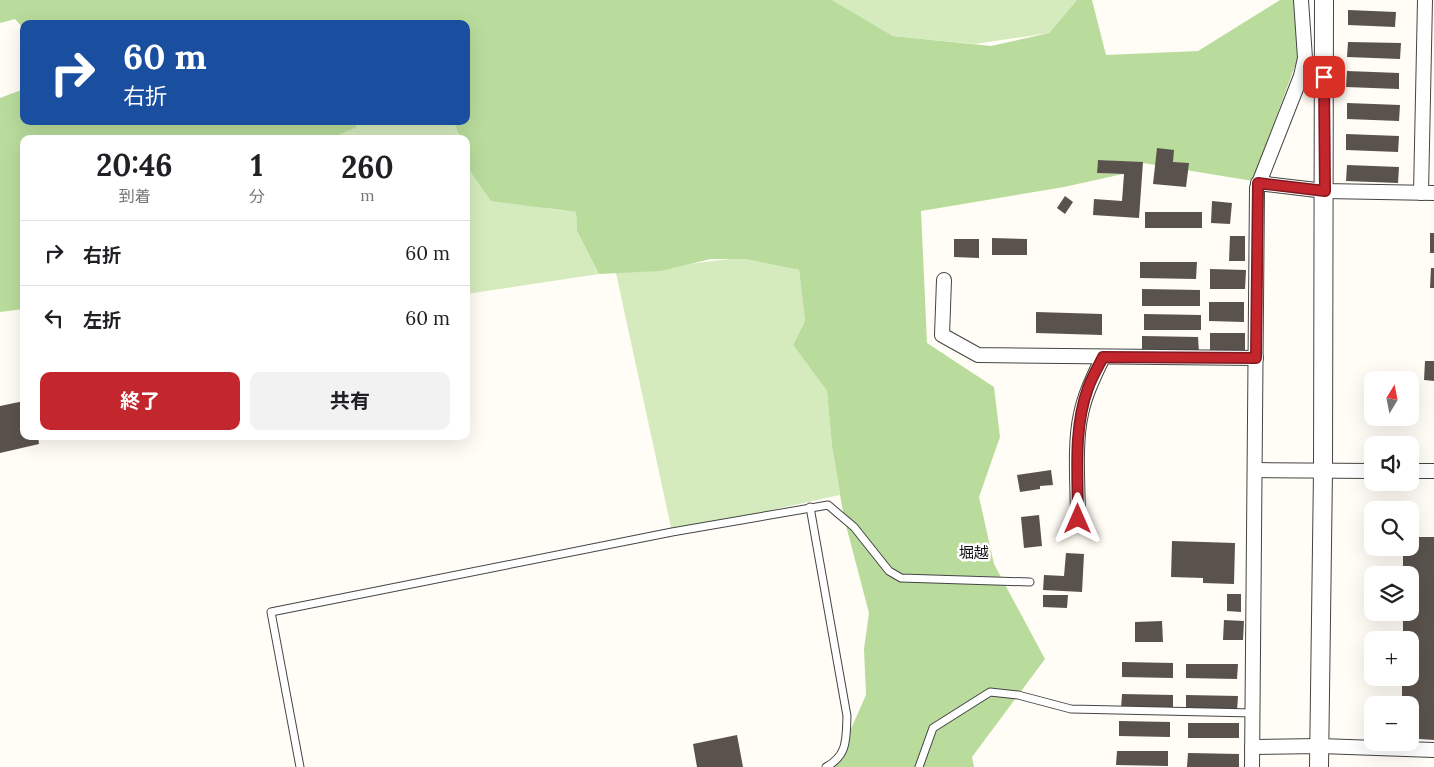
<!DOCTYPE html>
<html lang="ja">
<meta charset="utf-8">
<style>
:root{--surface:#fff;--page:#f2f2f2;--text:#202124;--muted:#757577;--line:#e0e0e0;--accent:#c4262e}
body{margin:0;font-family:Lora,"Noto Sans JP",serif;background:var(--page);color:var(--text);height:100vh;display:flex;flex-direction:column;font-size:19px;white-space:nowrap}
*{box-sizing:border-box;margin:0}
p{font-size:16px;color:var(--muted)}
.icon{flex:none;width:28px;height:28px;fill:none;stroke:currentColor;stroke-width:2;stroke-linecap:round;stroke-linejoin:round}
.map{position:relative;flex:1;overflow:hidden}
.panel{position:absolute;left:20px;top:135px;width:450px;height:305px;display:flex;flex-direction:column;background:var(--surface);border-radius:10px;box-shadow:0 5px 20px #0002}
.panel>*{flex:none}
.top-card{position:absolute;left:20px;top:20px;width:450px;height:105px;border-radius:10px;box-shadow:0 5px 20px #0002;background:#1a4fa0;color:#fff;overflow:hidden}
.needle{width:32px;rotate:10deg}
.fabs{position:absolute;left:1364px;top:371px;display:grid;gap:10px}
.fabs a{display:grid;place-items:center;width:55px;height:55px;border-radius:10px;background:var(--surface);box-shadow:0 5px 20px #0002;font-size:25px}
.pin{position:absolute;display:grid;place-items:center;width:42px;height:42px;color:#fff;margin:-21px;border-radius:10px;box-shadow:0 2px 8px #0006}
.me{position:absolute;width:55px;margin:-28px;rotate:0deg;stroke-linejoin:round;filter:drop-shadow(0 0 4px #0008)}
.turn{display:flex;align-items:center;gap:18px;height:105px;padding:0 20px;font-size:22px}
.turn .icon{width:65px;height:65px;stroke-width:2.5}
.turn b{display:block;font-size:35px;line-height:42px}
.eta{display:flex;justify-content:space-evenly;align-items:center;height:85px;text-align:center}
.eta b{font-size:30px;font-weight:700;line-height:35px}
.primary-button{display:flex;gap:10px;margin-top:auto;padding:10px 20px}
.primary-button a{flex:1;height:58px;border-radius:10px;background:var(--accent);color:#fff;font-size:20px;font-weight:700;line-height:58px;text-align:center}
.primary-button a+a{background:var(--page);color:var(--text)}
ul{padding:0;list-style:none}
li{display:flex;align-items:center;gap:15px;height:65px;padding:0 20px;border-top:1px solid var(--line)}
li div{flex:1}
li b{display:block;font-size:19px}
li em{font-style:normal}
.map>svg:first-child{display:block}
</style>
<div class="map">
<svg width="1434" height="767" viewBox="0 0 1434 767">
<rect width="100%" height="100%" fill="#fffdf5"/>
<!-- green -->
<g fill="#d5ebbd">
<path d="M832 0H1077L1049 33 975 44 893 36Z"/>
<path d="M360 121H453L461 139H329L355 128Z"/>
<path d="M466 159 469 168 549 209 576 212 577 231 599 274 466 294Z"/>
<path d="M730 259H745L799 270 805 321 793 345 827 391 832 446 840 495 672 532 616 273Z"/>
</g>
<!-- forest -->
<g fill="#b9dc9c">
<path d="M0 0H832L893 36 991 46 1049 33 1077 0H1092L1106 55 1198 51 1280 0H1301L1304 41 1253 181 1143 163 1098 160 1097 173 1123 174 1064 187 921 211 927 343 994 387 1000 437 979 497 994 564 1045 659 972 757 974 767H834L866 695 864 649 869 613 844 518 832 446 827 391 793 345 805 321 799 270 745 259H711L660 271 599 274 577 231 576 212 491 201 468 168 466 159V139H461L453 121H466V24H24V29L15 19 0 23Z"/>
<path d="M24 89V121H360L355 128 329 139H24V309L0 312V98Z"/>
</g>
<!-- building -->
<g fill="#5a524d">
<path d="M1348 10 1396 12 1395 27 1348 25Z"/>
<path d="M1348 42 1401 43 1400 59 1347 57Z"/>
<path d="M1347 71 1399 73V89L1346 87Z"/>
<path d="M1347 103 1400 105 1399 121 1347 119Z"/>
<path d="M1346 134 1399 136 1398 152 1346 150Z"/>
<path d="M1157 148 1174 150 1173 162 1189 163 1186 187 1153 184Z"/>
<path d="M1098 160 1143 162 1139 218 1093 215 1094 199 1122 201 1124 174 1097 173Z"/>
<path d="M1347 165 1399 167 1398 183 1346 181Z"/>
<path d="M1065 196 1073 202 1065 214 1057 208Z"/>
<path d="M1212 201 1232 203 1230 224 1211 223Z"/>
<rect x="1145" y="212" width="57" height="16"/>
<rect x="1430" y="233" width="4" height="20"/>
<path d="M1230 236H1245V261H1229Z"/>
<path d="M992 238 1027 239V255H992Z"/>
<path d="M954 239H979V258L954 257Z"/>
<path d="M1140 262H1197L1196 279 1140 278Z"/>
<path d="M1431 268H1434V288H1430Z"/>
<path d="M1210 269 1246 270 1245 289H1210Z"/>
<path d="M1142 289 1200 290V306H1142Z"/>
<path d="M1209 302H1244V322L1209 321Z"/>
<path d="M1036 312 1102 314V335L1036 333Z"/>
<path d="M1144 314 1201 315V330H1144Z"/>
<path d="M1210 333H1245V353L1210 352Z"/>
<path d="M1142 336 1198 337 1199 353 1142 352Z"/>
<path d="M1425 361H1434V381L1424 380Z"/>
<path d="M24 401V436H38L39 444 0 453V406Z"/>
<path d="M1051 470 1053 485 1040 486V489L1020 492 1017 475Z"/>
<path d="M1039 515 1042 546 1024 548 1021 517Z"/>
<path d="M1410 537H1434V740L1419 739V728H1410V705H1402V678H1410V640H1403V612H1410V575H1403V548H1410Z"/>
<path d="M1172 541 1235 543 1234 584 1203 583V578L1171 577Z"/>
<path d="M1066 553 1084 554 1082 592 1043 590 1044 575 1064 576Z"/>
<path d="M1227 594H1241V612L1227 611Z"/>
<path d="M1043 595H1068L1067 608 1043 607Z"/>
<path d="M1224 620 1244 621 1243 640H1223Z"/>
<path d="M1162 621 1163 642H1135V622Z"/>
<path d="M1122 662 1173 663V678L1122 677Z"/>
<path d="M1186 664H1238L1237 679 1186 678Z"/>
<path d="M1122 694 1173 695V710L1121 709Z"/>
<path d="M1186 695 1238 696 1237 711 1186 710Z"/>
<path d="M1119 721 1170 722V737L1119 736Z"/>
<rect x="1188" y="723" width="51" height="15"/>
<path d="M737 735 743 767H697L693 744Z"/>
<path d="M1117 751H1168V766L1116 765Z"/>
<path d="M1188 753 1239 754V767H1187Z"/>
</g>
<g fill="none" stroke-linecap="round" stroke-linejoin="round">
<defs>
<g id="service">
<path d="M810 507 847 716C846 739 848 755 826 767"/>
<path d="M300 767 271 612 672 532 828 505 854 527 889 571 901 578 1030 582"/>
<path d="M919 767 933 728 990 692 1018 695 1071 709 1253 713"/>
</g>
<g id="minor">
<path d="M1258 183 1325 191 1434 193"/>
<path d="M1421 193 1425 0"/>
<path d="M944 280 942 335 978 355 1256 358"/>
<path d="M1255 470 1372 471"/>
<path d="M1410 471H1434"/>
<path d="M1078 519C1078 488 1074 444 1081 414 1085 394 1094 376 1103 357"/>
<path d="M1252 747 1320 746 1434 750"/>
<path d="M1252 767 1257 188 1301 76 1305 58 1301 0"/>
</g>
<path id="tertiary" d="M1319 767 1323 471 1324 0"/>
</defs>
<!-- service casing -->
<use href="#service" stroke="#444" stroke-width="9"/>
<!-- minor casing -->
<use href="#minor" stroke="#444" stroke-width="16"/>
<!-- tertiary casing -->
<use href="#tertiary" stroke="#444" stroke-width="20"/>
<!-- service -->
<use href="#service" stroke="#fff" stroke-width="7"/>
<!-- minor -->
<use href="#minor" stroke="#fff" stroke-width="14"/>
<!-- tertiary -->
<use href="#tertiary" stroke="#fff" stroke-width="18"/>
</g>
<g fill="none" stroke-linecap="round" stroke-linejoin="round">
<defs>
<path id="route" d="M1078 519C1078 476 1073 429 1088 388 1092 377 1098 367 1103 357L1256 358 1258 183 1325 191 1324 77"/>
</defs>
<!-- route casing -->
<use href="#route" stroke="#7f191e" stroke-width="12"/>
<!-- route -->
<use href="#route" stroke="#c4262e" stroke-width="9"/>
</g>
<g text-anchor="middle" stroke-width="5" stroke-linejoin="round" paint-order="stroke">
<!-- quarter labels -->
<g font-size="15" fill="#111" stroke="#fff">
<text x="974" y="558">堀越</text>
</g>
</g>
</svg>
<div class="fabs">
<a><svg class="needle" viewBox="-14 -14 28 28"><path d="M0-13l5 13h-10z" fill="#e53935"/><path d="M0 13l5-13h-10z" fill="#757577"/></svg></a>
<a><svg class="icon" aria-label="sound" viewBox="0 0 24 24"><path d="M4 9h4l5-4v14l-5-4H4zM17 9q2 3 0 6"/></svg></a>
<a><svg class="icon" aria-label="search" viewBox="0 0 24 24"><circle cx="10" cy="10" r="6"/><path d="M15 15l6 6"/></svg></a>
<a><svg class="icon" aria-label="layers" viewBox="0 0 24 24"><path d="M12 4l9 5-9 5-9-5zM3 14l9 5 9-5"/></svg></a>
<a>+</a>
<a>−</a>
</div>
<div class="pin" style="left:1324px;top:77px;background:#d93025"><svg class="icon" aria-label="arrive" viewBox="0 0 24 24"><path d="M6 21V4h12l-3 4 3 4H6"/></svg></div>
<svg class="me" style="left:1078px;top:519px" viewBox="-20 -20 40 40"><path d="M0-17L14 15 0 8-14 15z" fill="#c4262e" stroke="#fff" stroke-width="4"/></svg>
<div class="top-card">
<div class="turn"><svg class="icon" aria-label="right" viewBox="0 0 24 24"><path d="M7 20v-9h11M14 6l5 5-5 5"/></svg><div><b>60 m</b>右折</div></div>
</div>
<section class="panel">
<div class="eta">
<div><b>20:46</b><p>到着</p></div>
<div><b>1</b><p>分</p></div>
<div><b>260</b><p>m</p></div>
</div>
<ul>
<li><svg class="icon" aria-label="right" viewBox="0 0 24 24"><path d="M7 20v-9h11M14 6l5 5-5 5"/></svg><div><b>右折</b></div><em>60 m</em></li>
<li><svg class="icon" aria-label="left" viewBox="0 0 24 24"><path d="M17 20v-9H6M10 6l-5 5 5 5"/></svg><div><b>左折</b></div><em>60 m</em></li>
</ul>
<div class="primary-button"><a>終了</a><a>共有</a></div>
</section>
</div>
